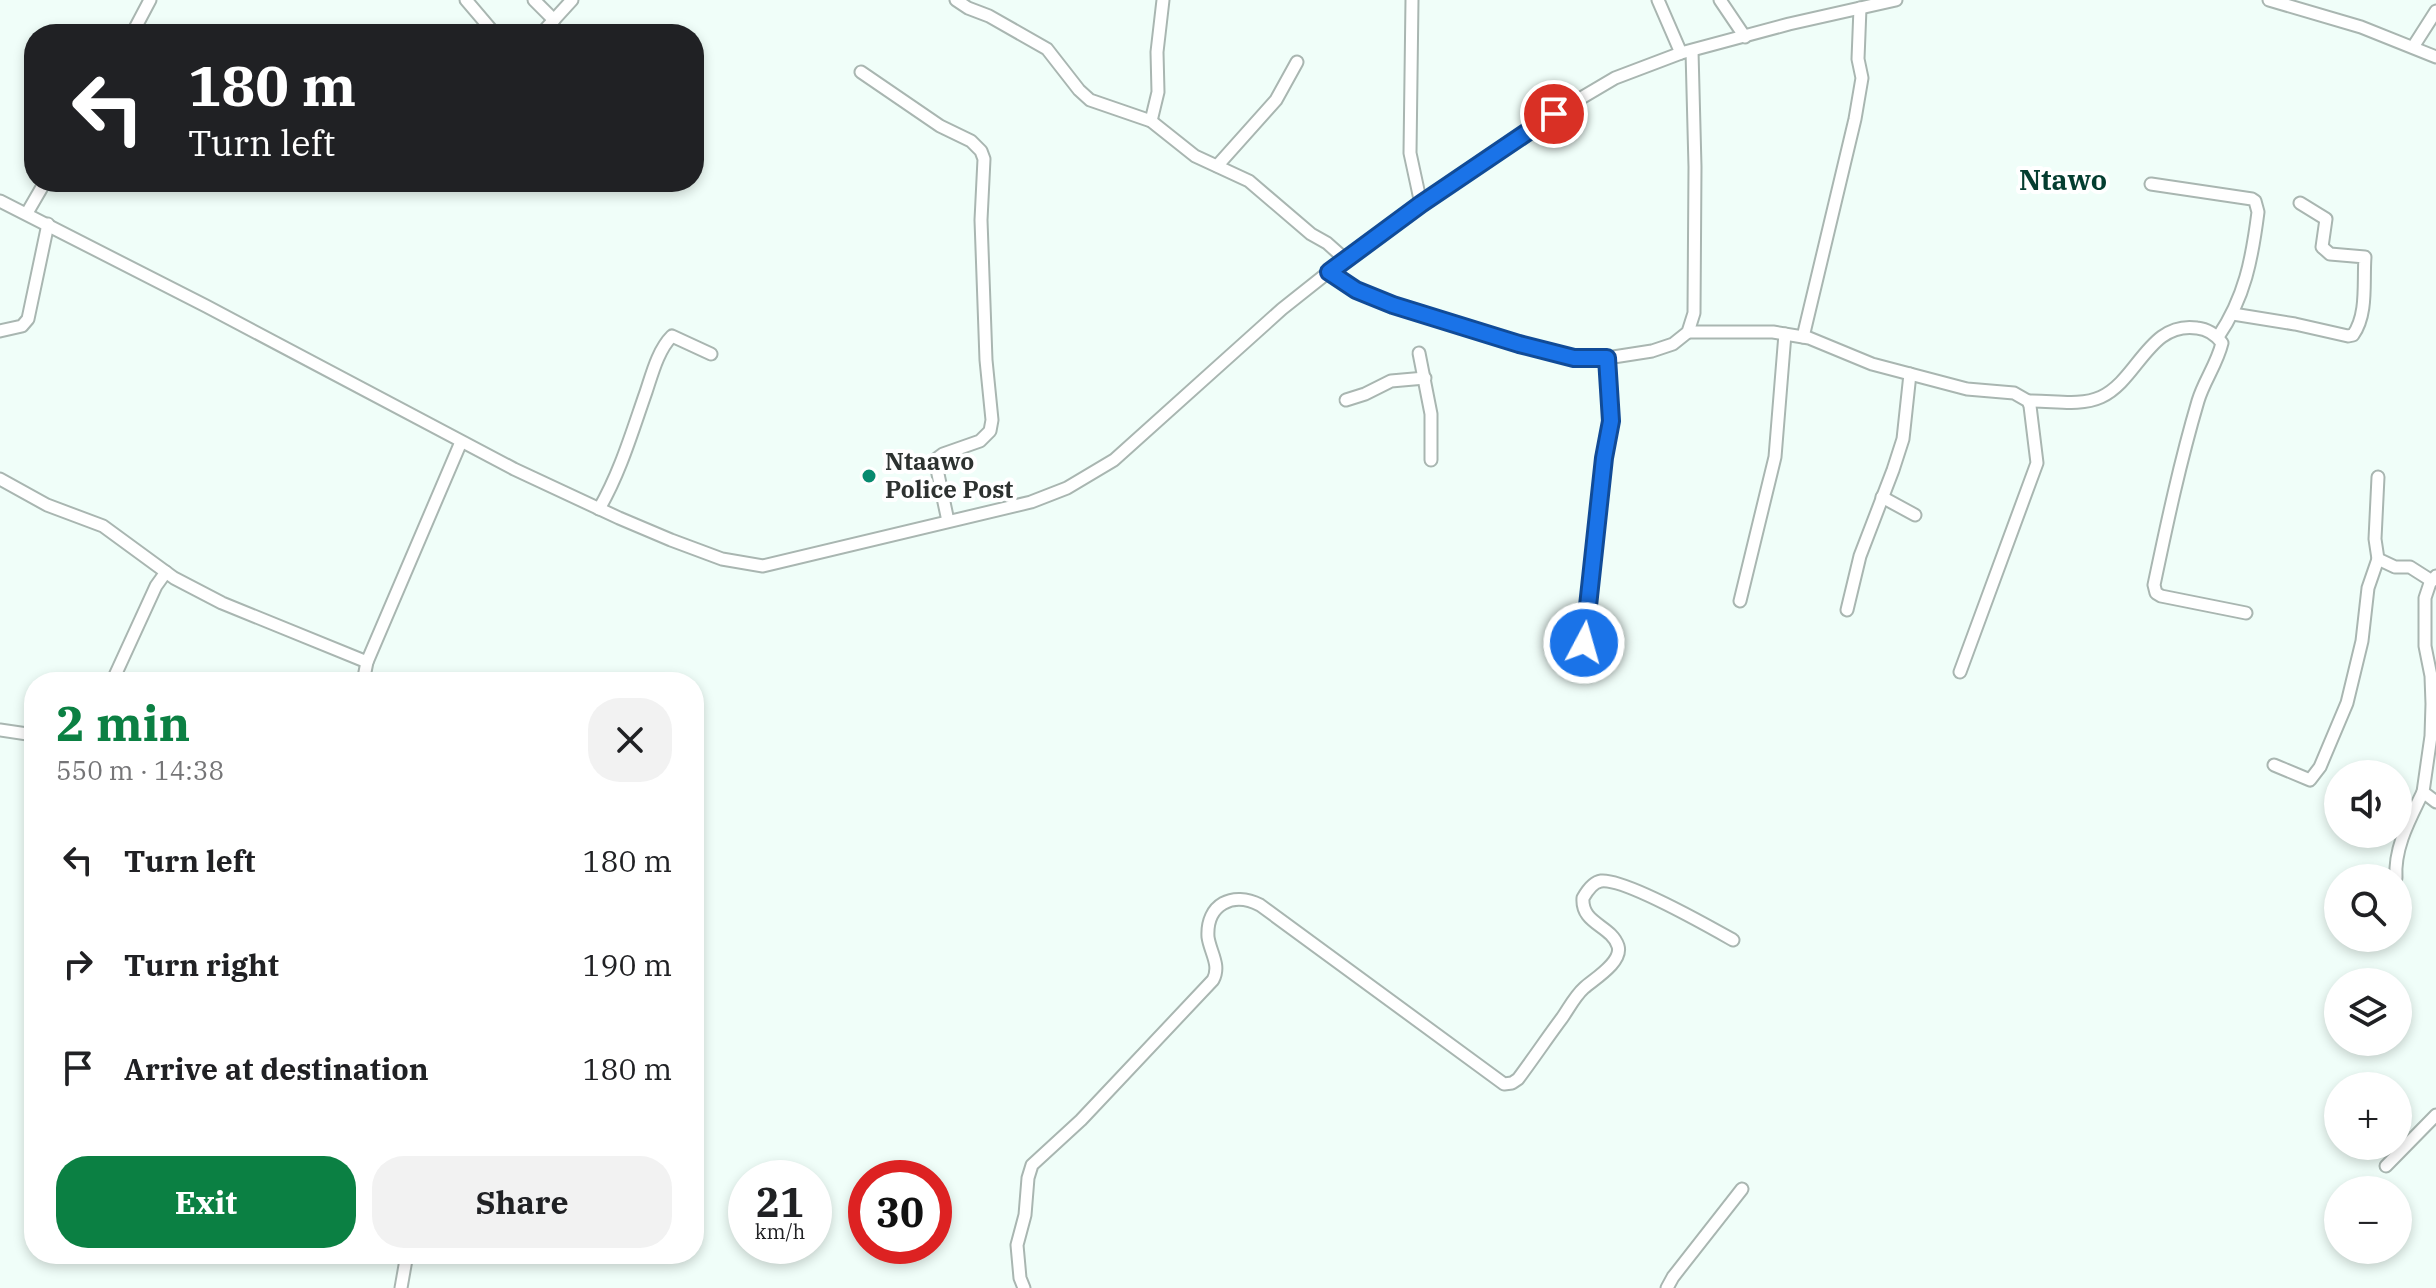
<!DOCTYPE html>
<meta charset="utf-8">
<style>
:root{--surface:#fff;--page:#f2f2f2;--text:#202124;--muted:#757577;--accent:#0b8043}
body{margin:0;font-family:"IBM Plex Serif",serif;background:var(--page);color:var(--text);height:100vh;display:flex;flex-direction:column;font-size:30px;white-space:nowrap}
*{box-sizing:border-box;margin:0}
p{font-size:26px;color:var(--muted)}
.icon{flex:none;width:44px;height:44px;fill:none;stroke:currentColor;stroke-width:2;stroke-linecap:round;stroke-linejoin:round}
.map{position:relative;flex:1;overflow:hidden}
.sheet{position:absolute;left:24px;top:672px;width:680px;height:592px;display:flex;flex-direction:column;background:var(--surface);border-radius:32px;box-shadow:0 4px 12px #0003}
.sheet>*{flex:none}
.top-card{position:absolute;left:24px;top:24px;width:680px;height:168px;border-radius:32px;box-shadow:0 4px 12px #0003;background:#202124;color:#fff;overflow:hidden}
.tools{position:absolute;left:2324px;top:760px;display:grid;gap:16px}
.tools a{display:grid;place-items:center;width:88px;height:88px;border-radius:50%;background:var(--surface);box-shadow:0 4px 12px #0003;font-size:40px}
.speed{position:absolute;left:728px;top:1160px;display:flex;gap:16px;font-size:40px;font-weight:700;text-align:center}
.speed>*{display:grid;place-content:center;width:104px;height:104px;border-radius:50%;background:var(--surface);box-shadow:0 4px 12px #0003;line-height:1}
.speed small{font-size:20px;font-weight:400}
.speed .limit{border:12px solid #d22;background:#fff;color:#111}
.pin{position:absolute;display:grid;place-items:center;width:68px;height:68px;color:#fff;margin:-34px;border:4px solid #fff;border-radius:50%;box-shadow:0 2px 8px #0007}
.me{position:absolute;width:88px;margin:-44px;rotate:6deg;stroke-linejoin:round;filter:drop-shadow(0 0 6px #0008)}
.turn{display:flex;align-items:center;gap:28px;height:168px;padding:0 32px;font-size:36px}
.turn .icon{width:104px;height:104px;stroke-width:2.5}
.turn b{display:block;font-size:56px;line-height:68px}
.round{display:grid;place-items:center;flex:none;width:84px;height:84px;border-radius:32px;background:var(--page)}
.overview{display:flex;align-items:center;justify-content:space-between;height:136px;padding:0 32px}
h1{font-size:48px;font-weight:700;line-height:60px;color:var(--accent)}
.cta{display:flex;gap:16px;margin-top:auto;padding:16px 32px}
.cta a{flex:1;height:92px;border-radius:32px;background:var(--accent);color:#fff;font-size:32px;font-weight:700;line-height:92px;text-align:center}
.cta a+a{background:var(--page);color:var(--text)}
ul{padding:0;list-style:none}
li{display:flex;align-items:center;gap:24px;height:104px;padding:0 32px}
li div{flex:1}
li b{display:block;font-size:30px}
li em{font-style:normal}
.map>svg:first-child{display:block}
</style>
<div class="map">
<svg width="2436" height="1288" viewBox="0 0 2436 1288">
<rect width="100%" height="100%" fill="#f0fef9"/>
<g fill="none" stroke-linecap="round" stroke-linejoin="round">
<defs>
<g id="minor">
<path d="M466 0 495 34"/>
<path d="M534 0 554 20"/>
<path d="M956 0 968 8 989 16 1047 49 1079 90 1090 100 1151 121 1195 156 1249 181 1311 234 1327 243 1345 259"/>
<path d="M1412 0 1410 153 1421 204"/>
<path d="M1658 0 1681 53"/>
<path d="M1720 0 1745 37"/>
<path d="M2269 0 2361 27 2436 57"/>
<path d="M132 34 150 0"/>
<path d="M541 34 572 0"/>
<path d="M2413 47 2436 11"/>
<path d="M861 72 940 126 971 141 981 151 984 159 981 220 986 360 992 420 990 431 980 441 943 454 935 460 948 521"/>
<path d="M1151 121 1158 92 1157 52 1163 0"/>
<path d="M1217 166 1276 100 1297 62"/>
<path d="M2151 184 2252 199 2255 201 2258 212C2252 259 2245 297 2218 337"/>
<path d="M0 201 206 306 514 469 619 518 671 540 722 559 763 566 1031 502 1067 488 1114 460 1282 309 1345 259 1554 114 1615 78 1681 53 1789 24 1896 0"/>
<path d="M27 213 45 182"/>
<path d="M1329 272 1356 290 1393 305 1519 344 1574 358H1607L1652 351 1673 344 1688 332 1694 313 1695 167 1692 51"/>
<path d="M2233 314 2295 324 2348 336 2353 335C2368 314 2363 282 2365 257L2330 254 2322 247 2326 219 2300 203"/>
<path d="M0 331 22 326 28 319 48 224"/>
<path d="M1688 332H1773L1809 338 1872 364 1967 389 2014 393 2028 401 2030 406 2037 463 1960 672"/>
<path d="M1803 337 1855 119 1862 78 1858 59 1860 8"/>
<path d="M1419 353 1431 414V460"/>
<path d="M1346 400 1365 394 1391 381 1425 378"/>
<path d="M2028 401C2052 400 2079 407 2101 397 2138 380 2149 321 2197 328 2207 329 2216 335 2222 343 2217 364 2204 381 2198 401 2180 462 2167 523 2154 585L2156 593 2161 596 2246 613"/>
<path d="M2378 477 2375 539 2378 559 2395 567H2410L2432 581"/>
<path d="M0 479 47 505 103 526 174 578 222 603 367 662"/>
<path d="M1882 497 1915 515"/>
<path d="M599 509C620 473 632 432 646 392 652 374 658 350 672 336L711 354"/>
<path d="M2436 576 2430 583 2425 598V646L2431 676 2432 704 2431 736 2423 792 2436 802"/>
<path d="M1740 601 1775 457 1785 334"/>
<path d="M1847 610 1860 556 1893 470 1903 439 1910 374"/>
<path d="M1584 643 1604 458 1611 421 1607 358"/>
<path d="M112 682 156 586 166 572"/>
<path d="M363 682 367 662 461 442"/>
<path d="M0 730 34 735"/>
<path d="M2274 765 2310 780 2320 767 2347 703 2362 641 2368 588 2378 559"/>
<path d="M2396 878C2394 847 2410 819 2423 792"/>
<path d="M2386 1166 2436 1115"/>
<path d="M401 1288 407 1254"/>
<path d="M1024 1288 1020 1278 1017 1245 1025 1215 1028 1178 1032 1165 1081 1120 1213 980C1221 965 1210 952 1208 937 1206 904 1233 891 1260 905L1504 1084 1512 1083 1518 1079C1533 1059 1547 1038 1562 1018 1569 1008 1575 996 1584 988 1594 979 1623 962 1618 946 1611 925 1581 924 1583 898 1587 891 1593 882 1601 881 1624 878 1710 927 1733 940"/>
<path d="M1667 1288 1673 1277 1742 1189"/>
</g>
</defs>
<!-- minor casing -->
<use href="#minor" stroke="#a9b6b1" stroke-width="15"/>
<!-- minor -->
<use href="#minor" stroke="#fff" stroke-width="11"/>
</g>
<g fill="none" stroke-linecap="round" stroke-linejoin="round">
<defs>
<path id="route" d="M1554 114 1421 204 1329 272 1356 290 1393 305 1519 344 1574 358H1607L1611 421 1604 458 1584 643"/>
</defs>
<!-- route casing -->
<use href="#route" stroke="#114b97" stroke-width="20"/>
<!-- route -->
<use href="#route" stroke="#1a73e8" stroke-width="14"/>
</g>
<!-- markers -->
<circle fill="#078a6f" stroke="#fff" stroke-width="3" cx="869" cy="476" r="8"/>
<g text-anchor="middle" stroke-width="8" stroke-linejoin="round" paint-order="stroke">
<!-- poi labels -->
<g font-size="24" font-weight="bold" fill="#2d3230" stroke="#fff" text-anchor="start">
<text x="885" y="470">Ntaawo<tspan x="885" dy="28">Police Post</tspan></text>
</g>
<!-- quarter labels -->
<g font-size="28" font-weight="bold" fill="#043d30" stroke="#fff">
<text x="2063" y="190">Ntawo</text>
</g>
</g>
</svg>
<div class="tools">
<a><svg class="icon" aria-label="sound" viewBox="0 0 24 24"><path d="M4 9h4l5-4v14l-5-4H4zM17 9q2 3 0 6"/></svg></a>
<a><svg class="icon" aria-label="search" viewBox="0 0 24 24"><circle cx="10" cy="10" r="6"/><path d="M15 15l6 6"/></svg></a>
<a><svg class="icon" aria-label="layers" viewBox="0 0 24 24"><path d="M12 4l9 5-9 5-9-5zM3 14l9 5 9-5"/></svg></a>
<a>+</a>
<a>−</a>
</div>
<div class="speed"><div>21<small>km/h</small></div><div class="limit">30</div></div>
<div class="pin" style="left:1554px;top:114px;background:#d93025"><svg class="icon" aria-label="arrive" viewBox="0 0 24 24"><path d="M6 21V4h12l-3 4 3 4H6"/></svg></div>
<svg class="me" style="left:1584px;top:643px" viewBox="-20 -20 40 40"><circle r="17" fill="#1a73e8" stroke="#fff" stroke-width="3"/><path d="M0-11L8 9 0 5-8 9z" fill="#fff"/></svg>
<div class="top-card">
<div class="turn"><svg class="icon" aria-label="left" viewBox="0 0 24 24"><path d="M17 20v-9H6M10 6l-5 5 5 5"/></svg><div><b>180 m</b>Turn left</div></div>
</div>
<section class="sheet">
<div class="overview"><div><h1>2 min</h1><p>550 m · 14:38</p></div><a class="round"><svg class="icon" aria-label="close" viewBox="0 0 24 24"><path d="M6 6l12 12M18 6L6 18"/></svg></a></div>
<ul>
<li><svg class="icon" aria-label="left" viewBox="0 0 24 24"><path d="M17 20v-9H6M10 6l-5 5 5 5"/></svg><div><b>Turn left</b></div><em>180 m</em></li>
<li><svg class="icon" aria-label="right" viewBox="0 0 24 24"><path d="M7 20v-9h11M14 6l5 5-5 5"/></svg><div><b>Turn right</b></div><em>190 m</em></li>
<li><svg class="icon" aria-label="arrive" viewBox="0 0 24 24"><path d="M6 21V4h12l-3 4 3 4H6"/></svg><div><b>Arrive at destination</b></div><em>180 m</em></li>
</ul>
<div class="cta"><a>Exit</a><a>Share</a></div>
</section>
</div>
